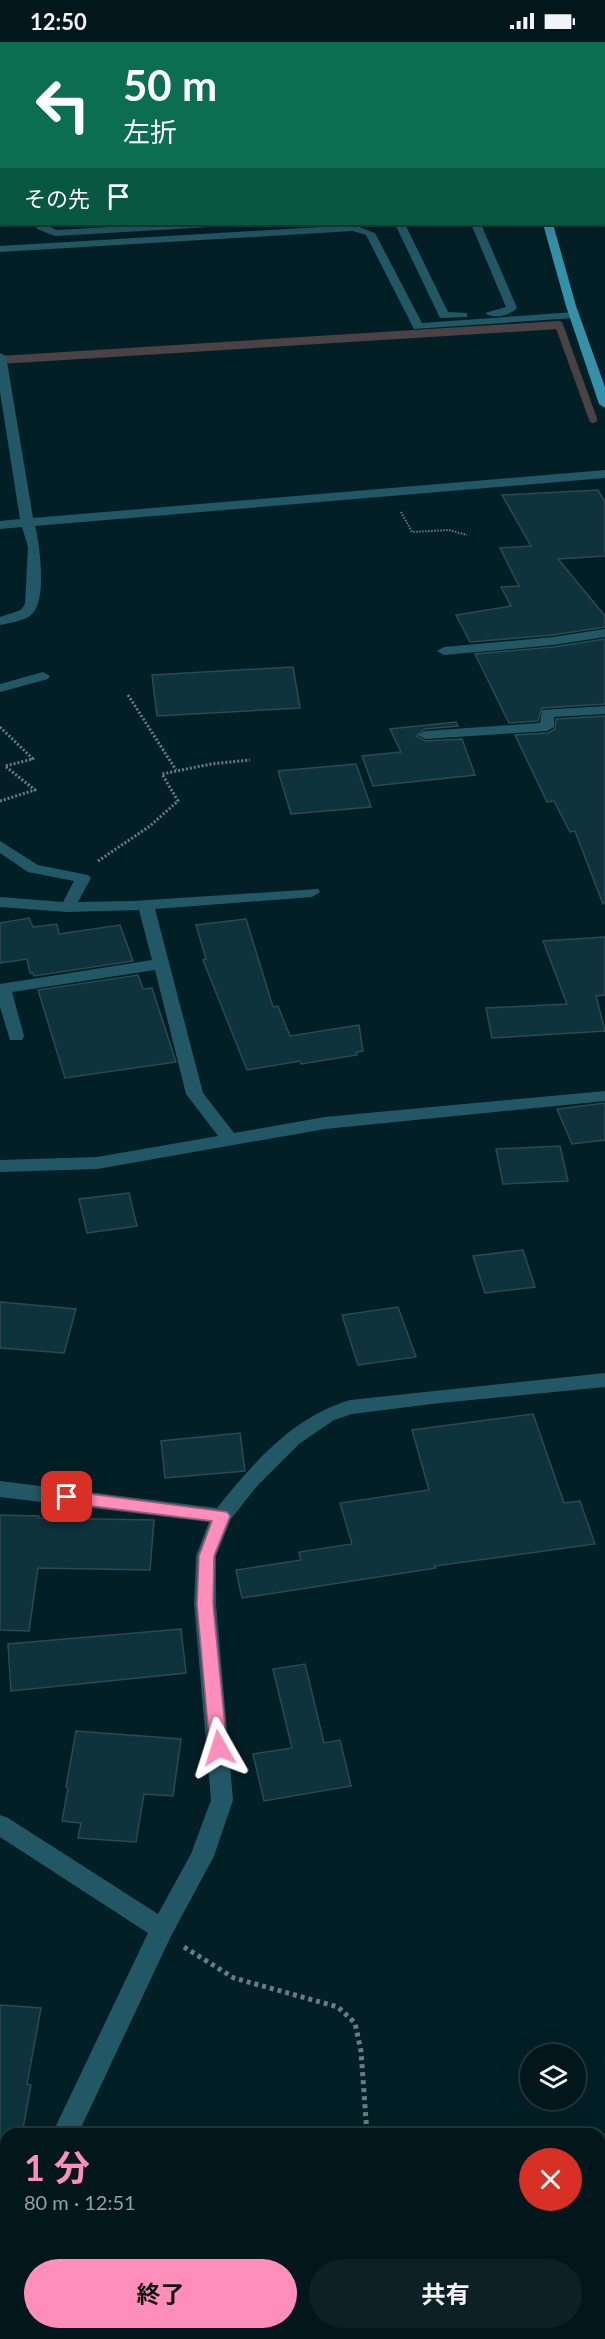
<!DOCTYPE html>
<html lang="ja">
<meta charset="utf-8">
<style>
:root{--surface:#02171c;--page:#0c2025;--text:#f1f3f6;--muted:#969fa3;--line:#23363b;--accent:#ff8eba}
body{margin:0;font-family:Lato,"Noto Sans JP",sans-serif;background:var(--page);color:var(--text);height:100vh;display:flex;flex-direction:column;font-size:22px;white-space:nowrap}
*{box-sizing:border-box;margin:0}
p{font-size:20px;color:var(--muted)}
.icon{flex:none;width:33px;height:33px;fill:none;stroke:currentColor;stroke-width:2;stroke-linecap:round;stroke-linejoin:round}
.map{position:relative;flex:1;overflow:hidden}
.details{position:absolute;left:0px;top:2086px;width:606px;height:212px;display:flex;flex-direction:column;background:var(--surface);border-radius:18px 18px 0 0;box-shadow:0 6px 24px #0002,0 0 0 2px var(--line)}
.details>*{flex:none}
.guide{position:absolute;left:0px;top:0px;width:606px;height:183px;box-shadow:0 6px 24px #0002,0 0 0 2px var(--line);background:#0b6e4f;color:#fff;overflow:hidden}
.tools{position:absolute;left:520px;top:2002px;display:grid;gap:12px}
.tools a{display:grid;place-items:center;width:66px;height:66px;border-radius:50%;background:var(--surface);box-shadow:0 6px 24px #0002,0 0 0 2px var(--line);font-size:30px}
.pin{position:absolute;display:grid;place-items:center;width:51px;height:51px;color:#fff;margin:-26px;border-radius:12px;box-shadow:0 3px 9px #0006}
.me{position:absolute;width:66px;margin:-33px;rotate:354deg;stroke-linejoin:round;filter:drop-shadow(0 0 4px #0008)}
.turn{display:flex;align-items:center;gap:21px;height:126px;padding:0 24px;font-size:27px}
.turn .icon{width:78px;height:78px;stroke-width:2.5}
.turn b{display:block;font-size:42px;line-height:51px}
.then{display:flex;align-items:center;height:57px;padding:0 24px;background:#0003;gap:12px;font-size:22px}
.round{display:grid;place-items:center;flex:none;width:63px;height:63px;border-radius:32px;background:var(--page)}
.overview{display:flex;align-items:center;justify-content:space-between;height:102px;padding:0 24px}
h1{font-size:36px;font-weight:700;line-height:45px;color:var(--accent)}
.primary-button{display:flex;gap:12px;margin-top:auto;padding:12px 24px}
.primary-button a{flex:1;height:69px;border-radius:36px;background:var(--accent);color:#111;font-size:24px;font-weight:700;line-height:69px;text-align:center}
.primary-button a+a{background:var(--page);color:var(--text)}
.status{display:flex;justify-content:space-between;align-items:center;height:42px;padding:0 30px;background:var(--surface);direction:ltr}
.status svg{height:16px;fill:currentColor}
.map>svg:first-child{display:block}
</style>
<div class="status"><b>12:50</b><svg viewBox="0 0 49 12"><path d="M0 12V9h3v3zM5 12V6h3v6zM10 12V3h3v9zM15 12V0h3v12zM26 1h20v11H26zM47 4h2v5h-2z"/></svg></div>
<div class="map">
<svg width="605" height="2297" viewBox="0 0 605 2297">
<rect width="100%" height="100%" fill="#031f26"/>
<g fill="none" stroke-linecap="round" stroke-linejoin="round">
<!-- stream -->
<path stroke="#4b4246" stroke-width="8" d="M0 318 559 283 593 377"/>
</g>
<!-- building -->
<g fill="#0e333c" stroke="#2d4951" stroke-width="1.5">
<path d="M598 448 605 460V514L558 517 605 574V585L553 593 470 600 456 573 511 564 501 545 519 544 500 506 531 504 502 453Z"/>
<path d="M605 597V662L542 666 538 679 509 681 475 612 553 605Z"/>
<path d="M293 625 300 666 157 674 152 633Z"/>
<path d="M605 674V861L603 862 575 789 570 790 554 759 547 760 515 693 548 691 555 687 556 677Z"/>
<path d="M456 680 458 684 425 687 416 694 425 699 462 697 475 733 373 744 362 714 401 710 390 687Z"/>
<path d="M356 722 371 765 291 772 278 729Z"/>
<path d="M29 876 33 885 57 882 59 892 120 883 133 919 34 934 33 931H30L27 917 0 921V881Z"/>
<path d="M246 877 273 965 278 964 290 994 359 983 363 1009 356 1010 357 1013 301 1022 300 1019 247 1028 203 918 206 917 196 883Z"/>
<path d="M605 895V953L596 954 605 989 492 996 486 966 567 962 543 899Z"/>
<path d="M138 933 143 947 152 946 176 1020 65 1036 38 948Z"/>
<path d="M605 1061V1098L572 1102 557 1067Z"/>
<path d="M560 1104 568 1139 503 1142 496 1107Z"/>
<path d="M129 1151 137 1184 87 1191 79 1157Z"/>
<path d="M523 1208 535 1245 485 1251 473 1214Z"/>
<path d="M0 1260 76 1267 64 1311 0 1306Z"/>
<path d="M398 1265 416 1315 358 1323 342 1273Z"/>
<path d="M533 1372 564 1461 580 1459 595 1502 435 1524 436 1526 242 1556 236 1528 301 1518 299 1510 352 1502 340 1461 429 1448 412 1388Z"/>
<path d="M240 1391 245 1429 165 1436 161 1399Z"/>
<path d="M0 1473 39 1474 38 1476 154 1478 150 1528 38 1526 29 1589 0 1588Z"/>
<path d="M181 1587 186 1631 11 1649 8 1602Z"/>
<path d="M305 1622 324 1701 340 1698 351 1744 264 1759 253 1712 292 1706 273 1627Z"/>
<path d="M76 1689 181 1697 173 1754 144 1752 136 1800 78 1796 81 1781 62 1779 68 1746 66 1745Z"/>
<path d="M0 1963 41 1966 27 2042 31 2043 22 2092H6V2132H0Z"/>
</g>
<g fill="none" stroke-linecap="round" stroke-linejoin="round">
<!-- path-far2 -->
<path stroke="#677d82" stroke-width="2" stroke-dasharray="1.5 1.5" stroke-linecap="butt" d="M401 470 412 490 449 488 467 493"/>
<!-- path-far1 -->
<g stroke="#677d82" stroke-width="3" stroke-dasharray="2 2" stroke-linecap="butt">
<path d="M128 653 176 728"/>
<path d="M0 685 33 717 5 724 35 748 0 759"/>
<path d="M98 819 150 784 178 759 162 732 211 722 250 718"/>
</g>
<!-- path -->
<g stroke="#677d82" stroke-width="5" stroke-dasharray="4 4" stroke-linecap="butt">
<path d="M184 1905 234 1936 338 1965 355 1981 361 2009 367 2092"/>
<path d="M383 2292V2297"/>
</g>
<!-- minor -->
<g fill="#225865" fill-rule="evenodd">
<path d="M14 0H25L13 2Z"/>
<path d="M2 5V11L0 12V6Z"/>
<path d="M2 54V60L0 61V55Z"/>
<path d="M0 86 2 87V99L0 98Z"/>
<rect x="604" y="173" width="1" height="6"/>
<path d="M35 182H45L56 188 165 182H215L210 185 55 194 37 187Z"/>
<path d="M395 182H405L448 270 467 271V275L440 276Z"/>
<path d="M471 182H481L517 266C510 273 494 278 485 271L506 265Z"/>
<path d="M354 183 375 191 422 281 574 270 580 273 574 276 414 287 366 193 353 189 0 210V204Z"/>
<path d="M0 311 6 314 33 476 605 428V436L35 484C40 503 47 558 32 572 25 579 9 581 0 583V575L21 568 25 562 28 505 22 485 0 487V479L20 477 0 350Z"/>
<path d="M605 587V595L553 603 444 613 437 609 444 605 553 595Z"/>
<path d="M43 630 50 634 48 637 0 650V642Z"/>
<path d="M605 664V672L554 675V685L547 689 425 697 418 693 425 689 540 681 542 668Z"/>
<path d="M0 799 38 823 88 833 91 836 78 860 133 859 318 847 320 850 312 855 155 867 203 1051 234 1091 325 1075 605 1049V1059L325 1087 97 1127 0 1130V1118L97 1115 218 1094 186 1052 155 928 12 950 24 994 22 998H10L0 965V942L152 918 139 868 68 870 0 865V855L63 860 74 839 28 830 0 811Z"/>
<path d="M605 1331V1345L440 1361 352 1372 334 1378 299 1402 257 1444 231 1477 216 1514V1562L233 1758 214 1814 171 1894 78 2092H52L148 1891 0 1795V1773L8 1776 158 1872 191 1812 211 1758 194 1562 196 1514 209 1480 0 1455V1439L217 1466C254 1420 293 1375 350 1358Z"/>
<path d="M6 2205V2242L0 2244V2208Z"/>
</g>
<!-- major -->
<g fill="#3591a8" fill-rule="evenodd">
<rect x="499" y="0" width="8" height="2"/>
<path d="M543 182H553L576 264 605 345V366L599 362 566 264Z"/>
</g>
</g>
<!-- route -->
<path fill="#ff8eba" stroke="#a65c79" stroke-width="1.5" d="M67 1449 227 1470 230 1474 214 1514 213 1562 227 1706 225 1711 219 1713 213 1711 210 1706 197 1562 199 1514 212 1479 67 1461 61 1459 59 1455 61 1451Z"/>
</svg>
<div class="tools">
<a><svg class="icon" aria-label="layers" viewBox="0 0 24 24"><path d="M12 4l9 5-9 5-9-5zM3 14l9 5 9-5"/></svg></a>
</div>
<div class="pin" style="left:67px;top:1455px;background:#d93025"><svg class="icon" aria-label="arrive" viewBox="0 0 24 24"><path d="M6 21V4h12l-3 4 3 4H6"/></svg></div>
<svg class="me" style="left:219px;top:1706px" viewBox="-20 -20 40 40"><path d="M0-17L14 15 0 8-14 15z" fill="#ff8eba" stroke="#fff" stroke-width="4"/></svg>
<div class="guide">
<div class="turn"><svg class="icon" aria-label="left" viewBox="0 0 24 24"><path d="M17 20v-9H6M10 6l-5 5 5 5"/></svg><div><b>50 m</b>左折</div></div>
<div class="then">その先<svg class="icon" aria-label="arrive" viewBox="0 0 24 24"><path d="M6 21V4h12l-3 4 3 4H6"/></svg></div>
</div>
<section class="details">
<div class="overview"><div><h1>1 分</h1><p>80 m · 12:51</p></div><a class="round" style="background:#d93025;color:#fff"><svg class="icon" aria-label="close" viewBox="0 0 24 24"><path d="M6 6l12 12M18 6L6 18"/></svg></a></div>
<div class="primary-button"><a>終了</a><a>共有</a></div>
</section>
</div>
